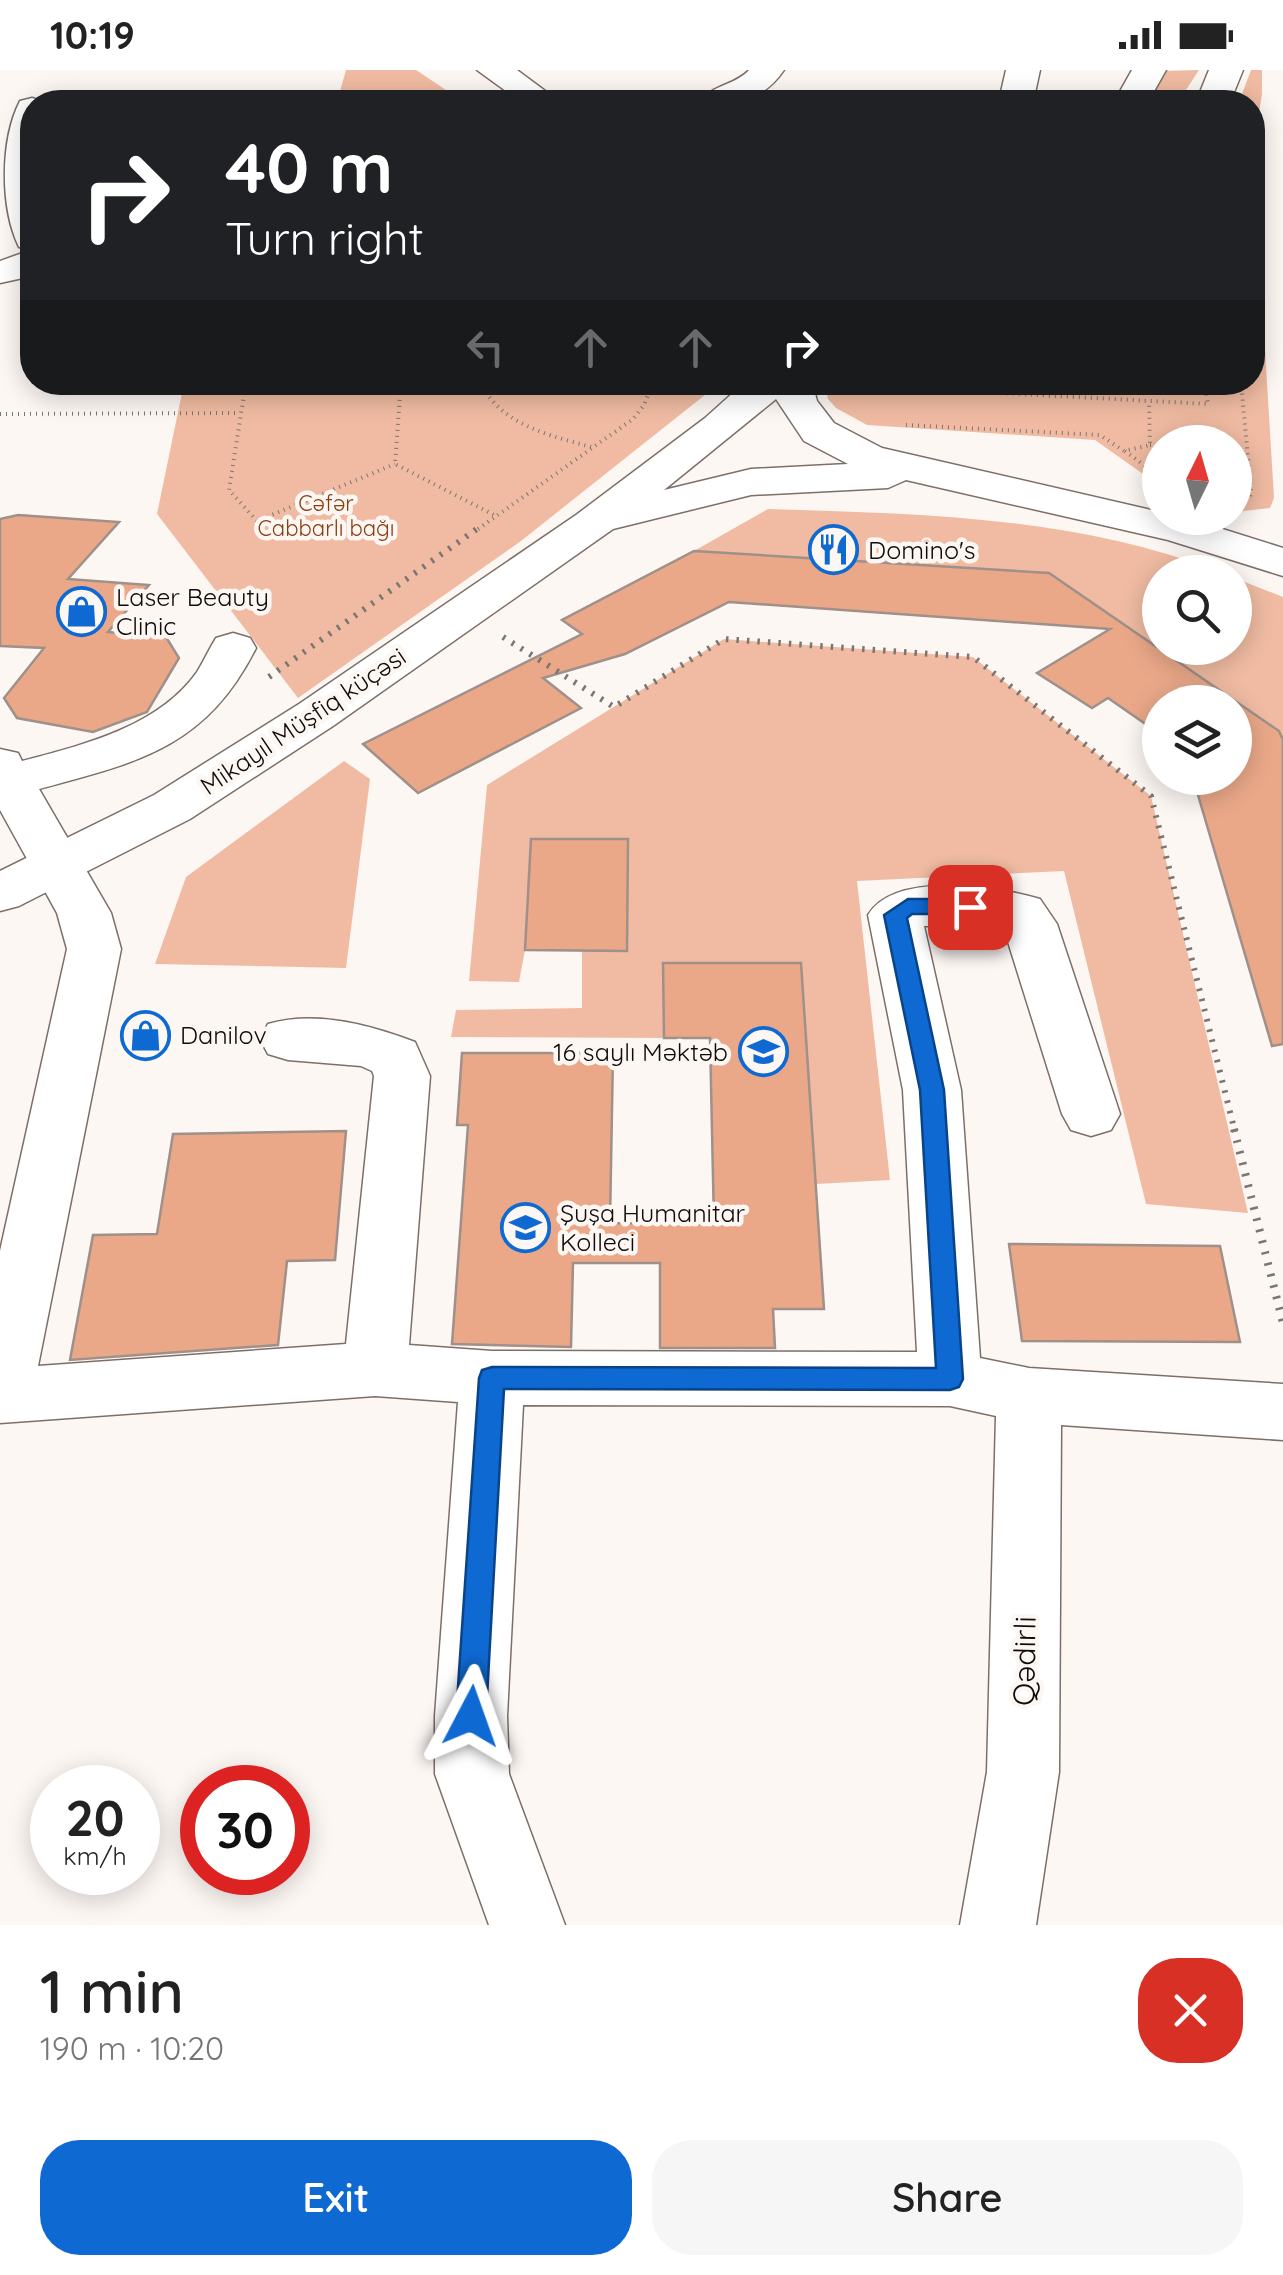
<!DOCTYPE html>
<meta charset="utf-8">
<style>
:root{--surface:#fff;--page:#f6f6f6;--text:#222;--muted:#767676;--accent:#0f69d2}
body{margin:0;font-family:Quicksand,sans-serif;background:var(--page);color:var(--text);height:100vh;display:flex;flex-direction:column;font-size:38px;white-space:nowrap}
*{box-sizing:border-box;margin:0}
p{font-size:32px;color:var(--muted)}
.icon{flex:none;width:55px;height:55px;fill:none;stroke:currentColor;stroke-width:2;stroke-linecap:round;stroke-linejoin:round}
.map{position:relative;height:1855px;overflow:hidden}
.sheet{display:flex;flex-direction:column;background:var(--surface);flex:1}
.sheet>*{flex:none}
.guide{position:absolute;left:20px;top:20px;width:1245px;height:305px;border-radius:40px;box-shadow:0 5px 25px #0003;background:#202124;color:#fff;overflow:hidden}
.needle{width:65px;rotate:5deg}
.tools{position:absolute;left:1142px;top:355px;display:grid;gap:20px}
.tools a{display:grid;place-items:center;width:110px;height:110px;border-radius:50%;background:var(--surface);box-shadow:0 5px 25px #0003;font-size:50px}
.speed{position:absolute;left:30px;top:1695px;display:flex;gap:20px;font-size:50px;font-weight:700;text-align:center}
.speed>*{display:grid;place-content:center;width:130px;height:130px;border-radius:50%;background:var(--surface);box-shadow:0 5px 25px #0003;line-height:1}
.speed small{font-size:25px;font-weight:400}
.speed .limit{border:15px solid #d22;background:#fff;color:#111}
.pin{position:absolute;display:grid;place-items:center;width:85px;height:85px;color:#fff;margin:-42px;border-radius:20px;box-shadow:0 5px 15px #0006}
.me{position:absolute;width:110px;margin:-55px;rotate:4deg;stroke-linejoin:round;filter:drop-shadow(0 0 8px #0008)}
.turn{display:flex;align-items:center;gap:35px;height:210px;padding:0 40px;font-size:45px}
.turn .icon{width:130px;height:130px;stroke-width:2.5}
.turn b{display:block;font-size:70px;line-height:85px}
.lanes{display:flex;align-items:center;height:95px;padding:0 40px;background:#0003;justify-content:center;gap:50px;direction:ltr}
.lanes .off{opacity:.35}
.round{display:grid;place-items:center;flex:none;width:105px;height:105px;border-radius:40px;background:var(--page)}
.summary{display:flex;align-items:center;justify-content:space-between;height:170px;padding:0 40px}
h1{font-size:60px;font-weight:600;line-height:75px}
.action{display:flex;gap:20px;margin-top:auto;padding:20px 40px}
.action a{flex:1;height:115px;border-radius:40px;background:var(--accent);color:#fff;font-size:40px;font-weight:600;line-height:115px;text-align:center}
.action a+a{background:var(--page);color:var(--text)}
.status{display:flex;justify-content:space-between;align-items:center;height:70px;padding:0 50px;background:var(--surface);direction:ltr}
.status svg{height:28px;fill:currentColor}
.map>svg:first-child{display:block}
</style>
<div class="status"><b>10:19</b><svg viewBox="0 0 49 12"><path d="M0 12V9h3v3zM5 12V6h3v6zM10 12V3h3v9zM15 12V0h3v12zM26 1h20v11H26zM47 4h2v5h-2z"/></svg></div>
<div class="map">
<svg width="1283" height="1855" viewBox="0 0 1283 1855">
<rect width="100%" height="100%" fill="#fdf7f4"/>
<!-- green -->
<g fill="#f0bba2">
<path d="M346 0H416L464 32H337Z"/>
<path d="M1199 0 1178 32H1145L1162 1Z"/>
<path d="M1251 0H1262V24L1253 81 1274 428 1270 438 1235 442V372H1160V416L1095 370 867 355 836 338 828 329 825 313 1252 312V32H1239Z"/>
<path d="M184 313V312L720 313 521 471 298 628 157 444Z"/>
<path d="M768 439C922 444 1073 446 1220 502H1160V578H1235V508L1283 527V670L1279 660 1049 503 694 481Z"/>
<path d="M724 569 973 587 1151 726 1248 1143 1146 1134 1064 801 857 811 890 1110 816 1114 664 893V968L451 967 456 940 582 938V880L628 770 532 769 525 880 519 912 469 911 487 715Z"/>
<path d="M344 691 370 709 346 898 155 894 186 807Z"/>
</g>
<!-- building -->
<g fill="#eaa889" stroke="#9f9089" stroke-width="2.5">
<path d="M18 445 119 452 68 509 149 515 108 562 166 567 179 588 147 642 93 662 17 648 4 628 44 578 0 576V449Z"/>
<path d="M694 481 1049 503 1279 661 1283 670V974L1272 976 1193 708H1235V632H1160V664L1108 628 1092 638 1037 603 1110 559 729 532 625 584 543 608 581 638 418 723 363 674 582 564 562 550Z"/>
<path d="M531 769H628L627 881 525 880Z"/>
<path d="M663 893H801L824 1239H773L775 1278H660V1193H573L571 1277 452 1274 468 1055H457L462 983H613L610 1153 714 1154 710 968H664Z"/>
<path d="M346 1061 335 1190 287 1191 278 1275 70 1290 93 1165 157 1164 173 1064Z"/>
<path d="M1009 1174 1220 1176 1240 1272 1022 1271Z"/>
</g>
<g fill="none" stroke-linecap="round" stroke-linejoin="round">
<defs>
<g id="minor">
<path d="M749 0H784C762 32 736 34 700 32 711 15 736 15 749 0Z"/>
<path d="M1006 0H1040L1035 23 1028 32H994L1001 22Z"/>
<path d="M1132 0H1166L1148 32H1114Z"/>
<path d="M32 28 45 32H32V206L0 213V191L31 180 19 177C0 138 0 70 20 31Z"/>
<path d="M233 563 250 568 256 578C206 677 140 692 39 719L111 843 121 879 38 1296 346 1274 374 1006 372 1001 361 996 288 990 268 984 260 969 268 954C315 940 371 955 415 972L430 1006 409 1275 492 1281 917 1282 903 1020 868 845C894 801 997 816 1040 829L1057 854 1120 1044 1111 1060 1091 1066 1071 1060 1062 1044 1003 856H924L961 1020 980 1288 1029 1298 1283 1314V1370L1061 1355 1059 1702 1036 1855H960L987 1702 996 1346 950 1336 523 1335 507 1646 509 1704 565 1855H489L435 1704V1646L458 1332 375 1326 0 1353V1181L67 879 57 843 0 740V679L18 683 22 691C83 675 158 657 197 602 204 591 209 579 216 568Z"/>
</g>
<g id="major">
<path d="M477 0H517L560 32H521Z"/>
<path d="M1209 0H1243L1230 32H1196Z"/>
<path d="M745 312H812L817 331 834 353 882 378 1160 442V448L1197 451 1283 478V506L1168 470 906 410 888 418 751 425 613 459 333 656 190 749 19 836 0 841V801L154 725 299 634 576 445 705 348ZM776 329 804 371 848 394 751 399 664 420Z"/>
</g>
</defs>
<!-- minor casing -->
<use href="#minor" stroke="#7d6f68" stroke-width="3"/>
<!-- major casing -->
<use href="#major" stroke="#7d6f68" stroke-width="3"/>
<!-- path-far2 -->
<g stroke="#7b7673" stroke-width="4" stroke-dasharray="1 5" stroke-linecap="butt">
<path d="M246 312 229 420 257 451 395 394"/>
<path d="M401 312 395 394 494 445"/>
<path d="M480 312C501 356 552 366 595 378"/>
<path d="M574 312 612 322 649 312"/>
<path d="M943 312V320L1208 334 1204 312"/>
<path d="M1077 312 1078 327"/>
<path d="M0 344 240 343"/>
<path d="M906 355 1100 365 1124 381 1150 375 1149 331"/>
<path d="M1150 375H1160"/>
<path d="M1125 381 1160 407"/>
<path d="M1235 434 1250 428 1251 421 1241 312"/>
<path d="M478 459 633 349 644 335 653 312"/>
</g>
<!-- path-far1 -->
<g stroke="#7b7673" stroke-width="6" stroke-dasharray="2.5 8" stroke-linecap="butt">
<path d="M503 567 614 637 724 569 973 587 1151 726 1235 1062"/>
<path d="M269 607 481 456"/>
</g>
<!-- path -->
<path stroke="#7b7673" stroke-width="8" stroke-dasharray="2.5 9" stroke-linecap="butt" d="M1234 1059 1283 1253"/>
<!-- minor -->
<use href="#minor" fill="#fff" fill-rule="evenodd"/>
<!-- major -->
<use href="#major" fill="#fff" fill-rule="evenodd"/>
</g>
<!-- route -->
<path fill="#0f69d2" stroke="#0a4488" stroke-width="2.5" d="M908 829H970L981 837 970 844H912L907 848 944 1020 963 1309 959 1317 950 1320 504 1319 486 1646 481 1656 471 1660 460 1656 456 1646 479 1308 482 1300 492 1297 936 1298 920 1020 884 845Z"/>
<!-- icons -->
<defs>
<symbol id="restaurant-ring" viewBox="-11 -11 22 22"><circle r="9.5" fill="#fdf7f4" stroke="#0f69d2" stroke-width="1.5"/><path d="M-5-6h1v4h1v-4h1v4h1v-4h1v5L-1.5 .5V6h-2V.5L-5-1ZM5-6V6H3V1.5H1.5Q1.5-4 5-6Z" fill="#0f69d2"/></symbol>
<symbol id="shop-ring" viewBox="-11 -11 22 22"><circle r="9.5" fill="#fdf7f4" stroke="#0f69d2" stroke-width="1.5"/><path d="M-5-2.5h2.3a2.7 3.5 0 0 1 5.4 0H5L5.5 6h-11ZM-1.5-2.5h3a1.5 2.3 0 0 0-3 0Z" fill="#0f69d2"/></symbol>
<symbol id="school-ring" viewBox="-11 -11 22 22"><circle r="9.5" fill="#fdf7f4" stroke="#0f69d2" stroke-width="1.5"/><path d="M0-5L7-2L0 1L-7-2ZM-4 1L0 2.5L4 1V4Q0 6-4 4Z" fill="#0f69d2"/></symbol>
</defs>
<g fill-rule="evenodd">
<use href="#restaurant-ring" x="806" y="452" width="55" height="55"/>
<use href="#shop-ring" x="54" y="514" width="55" height="55"/>
<use href="#shop-ring" x="118" y="938" width="55" height="55"/>
<use href="#school-ring" x="736" y="954" width="55" height="55"/>
<use href="#school-ring" x="498" y="1130" width="55" height="55"/>
</g>
<g text-anchor="middle" stroke-width="9" stroke-linejoin="round" paint-order="stroke">
<!-- far-park labels -->
<g font-size="22" fill="#8a3c0d" stroke="#fdf7f4">
<text x="326" y="441">Cəfər<tspan x="326" dy="25">Cabbarlı bağı</tspan></text>
</g>
<!-- poi labels -->
<g font-size="25" fill="#100b09" stroke="#fdf7f4" text-anchor="start">
<text x="868" y="489">Domino's</text>
<text x="116" y="536">Laser Beauty<tspan x="116" dy="29">Clinic</tspan></text>
<text x="180" y="974">Danilov</text>
<text x="728" y="991" text-anchor="end">16 saylı Məktəb</text>
<text x="560" y="1152">Şuşa Humanitar<tspan x="560" dy="29">Kolleci</tspan></text>
</g>
<!-- street labels -->
<g font-size="25" fill="#100b09" stroke="#fdf7f4">
<text transform="translate(303 651) rotate(-34)" y="9">Mikayıl Müşfiq küçəsi</text>
</g>
<!-- near-street labels -->
<g font-size="30" fill="#100b09" stroke="#fdf7f4">
<text transform="translate(1025 1591) rotate(-89)" y="10">Qədirli</text>
</g>
</g>
</svg>
<div class="tools">
<a><svg class="needle" viewBox="-14 -14 28 28"><path d="M0-13l5 13h-10z" fill="#e53935"/><path d="M0 13l5-13h-10z" fill="#767676"/></svg></a>
<a><svg class="icon" aria-label="search" viewBox="0 0 24 24"><circle cx="10" cy="10" r="6"/><path d="M15 15l6 6"/></svg></a>
<a><svg class="icon" aria-label="layers" viewBox="0 0 24 24"><path d="M12 4l9 5-9 5-9-5zM3 14l9 5 9-5"/></svg></a>
</div>
<div class="speed"><div>20<small>km/h</small></div><div class="limit">30</div></div>
<div class="pin" style="left:970px;top:837px;background:#d93025"><svg class="icon" aria-label="arrive" viewBox="0 0 24 24"><path d="M6 21V4h12l-3 4 3 4H6"/></svg></div>
<svg class="me" style="left:471px;top:1646px" viewBox="-20 -20 40 40"><path d="M0-17L14 15 0 8-14 15z" fill="#0f69d2" stroke="#fff" stroke-width="4"/></svg>
<div class="guide">
<div class="turn"><svg class="icon" aria-label="right" viewBox="0 0 24 24"><path d="M7 20v-9h11M14 6l5 5-5 5"/></svg><div><b>40 m</b>Turn right</div></div>
<div class="lanes"><svg class="icon off" aria-label="left" viewBox="0 0 24 24"><path d="M17 20v-9H6M10 6l-5 5 5 5"/></svg><svg class="icon off" aria-label="ahead" viewBox="0 0 24 24"><path d="M12 20V5M6 11l6-6 6 6"/></svg><svg class="icon off" aria-label="ahead" viewBox="0 0 24 24"><path d="M12 20V5M6 11l6-6 6 6"/></svg><svg class="icon" aria-label="right" viewBox="0 0 24 24"><path d="M7 20v-9h11M14 6l5 5-5 5"/></svg></div>
</div>
</div>
<section class="sheet">
<div class="summary"><div><h1>1 min</h1><p>190 m · 10:20</p></div><a class="round" style="background:#d93025;color:#fff"><svg class="icon" aria-label="close" viewBox="0 0 24 24"><path d="M6 6l12 12M18 6L6 18"/></svg></a></div>
<div class="action"><a>Exit</a><a>Share</a></div>
</section>
